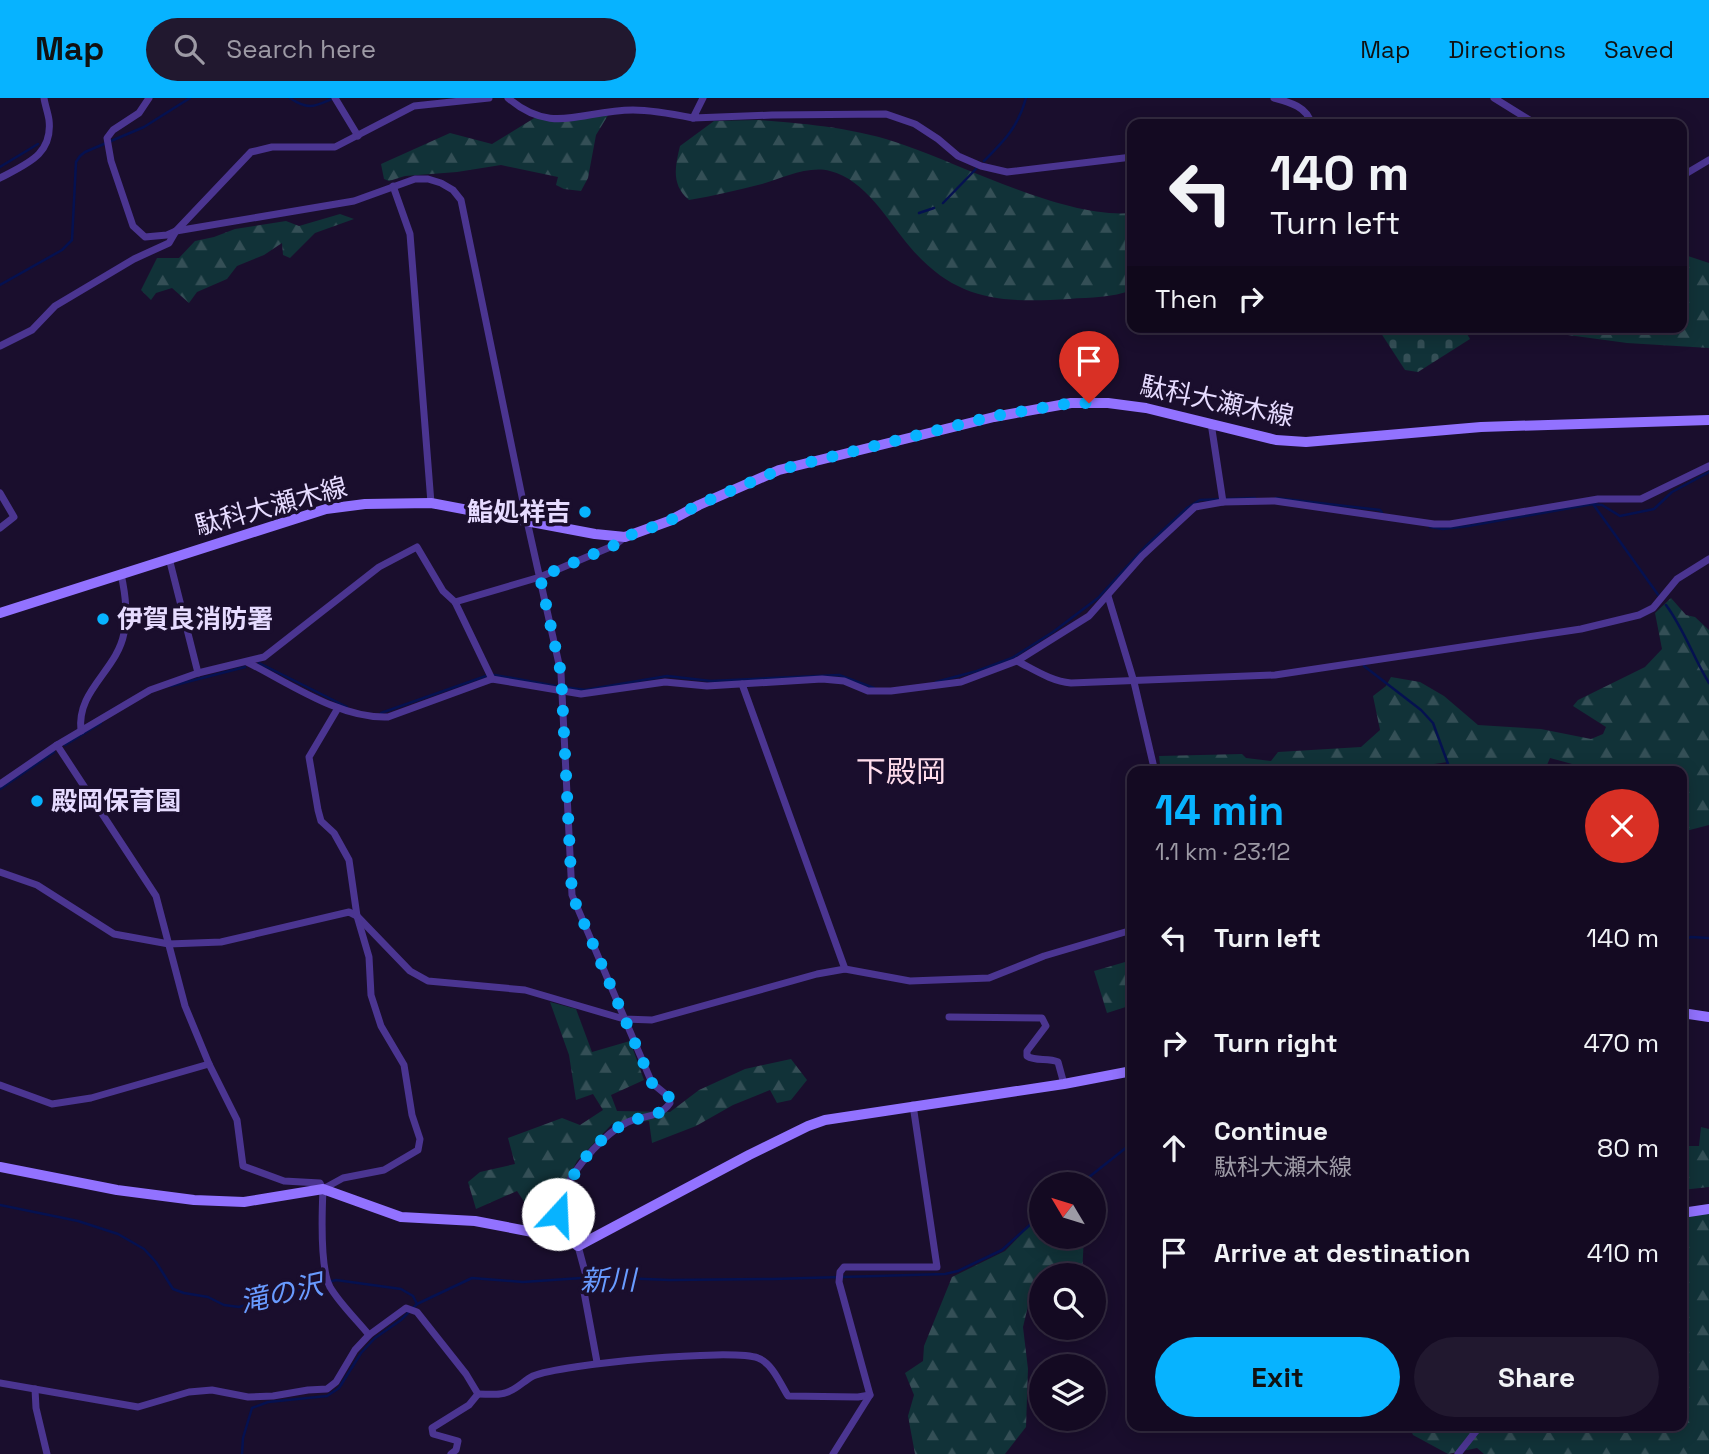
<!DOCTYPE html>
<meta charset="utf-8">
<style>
:root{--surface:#140a22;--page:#21182f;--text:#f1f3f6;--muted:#9d9aa5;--line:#332b40;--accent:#07b3ff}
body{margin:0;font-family:"Space Grotesk","Noto Sans JP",sans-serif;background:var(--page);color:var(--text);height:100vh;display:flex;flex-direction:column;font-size:26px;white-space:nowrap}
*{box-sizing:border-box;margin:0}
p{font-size:23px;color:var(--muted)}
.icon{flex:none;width:38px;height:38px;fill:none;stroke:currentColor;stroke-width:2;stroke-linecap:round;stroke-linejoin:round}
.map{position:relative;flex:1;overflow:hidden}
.side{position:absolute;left:1127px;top:668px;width:560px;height:665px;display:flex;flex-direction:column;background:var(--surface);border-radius:14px;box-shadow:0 4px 18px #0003,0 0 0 2px var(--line)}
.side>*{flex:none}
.guide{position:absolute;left:1127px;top:21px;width:560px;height:214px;border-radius:14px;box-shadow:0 4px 18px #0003,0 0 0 2px var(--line);background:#140a22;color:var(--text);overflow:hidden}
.needle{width:46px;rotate:308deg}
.fabs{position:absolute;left:1029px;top:1074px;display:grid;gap:14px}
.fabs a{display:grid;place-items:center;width:77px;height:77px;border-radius:50%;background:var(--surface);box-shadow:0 4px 18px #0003,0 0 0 2px var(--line);font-size:35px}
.pin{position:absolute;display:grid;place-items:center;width:60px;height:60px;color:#fff;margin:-72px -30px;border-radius:50% 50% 50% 0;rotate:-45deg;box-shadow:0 0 7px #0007}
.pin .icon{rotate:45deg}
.me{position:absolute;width:77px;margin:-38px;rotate:20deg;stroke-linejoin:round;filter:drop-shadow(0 0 5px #0008)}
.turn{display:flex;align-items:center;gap:24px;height:147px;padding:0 28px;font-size:32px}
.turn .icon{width:91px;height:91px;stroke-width:2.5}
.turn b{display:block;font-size:49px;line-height:60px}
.then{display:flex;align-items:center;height:66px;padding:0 28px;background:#0003;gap:14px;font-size:26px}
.round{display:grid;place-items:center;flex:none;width:74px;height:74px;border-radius:37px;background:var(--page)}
.headline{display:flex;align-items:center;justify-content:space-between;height:119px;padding:0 28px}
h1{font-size:42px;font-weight:700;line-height:52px;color:var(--accent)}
.cta{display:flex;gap:14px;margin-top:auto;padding:14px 28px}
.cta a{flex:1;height:80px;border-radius:42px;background:var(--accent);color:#111;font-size:28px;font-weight:700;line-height:80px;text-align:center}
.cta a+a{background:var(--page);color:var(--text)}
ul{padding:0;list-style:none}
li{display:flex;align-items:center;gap:21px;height:105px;padding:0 28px}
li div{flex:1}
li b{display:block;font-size:26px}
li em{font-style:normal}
header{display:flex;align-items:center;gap:42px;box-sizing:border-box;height:98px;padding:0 35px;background:var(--accent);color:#111}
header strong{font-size:33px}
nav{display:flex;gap:38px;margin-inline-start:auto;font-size:24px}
.search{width:490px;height:63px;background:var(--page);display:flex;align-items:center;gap:18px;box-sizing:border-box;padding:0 24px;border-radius:38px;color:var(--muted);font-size:26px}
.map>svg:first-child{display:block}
</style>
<header>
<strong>Map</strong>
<div class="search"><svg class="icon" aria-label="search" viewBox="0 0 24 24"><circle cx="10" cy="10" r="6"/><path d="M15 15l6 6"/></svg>Search here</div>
<nav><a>Map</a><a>Directions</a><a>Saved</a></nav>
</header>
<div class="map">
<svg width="1709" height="1356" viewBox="0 0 1709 1356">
<defs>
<pattern id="forest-firs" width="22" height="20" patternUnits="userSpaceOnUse" patternTransform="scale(1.75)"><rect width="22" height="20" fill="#113238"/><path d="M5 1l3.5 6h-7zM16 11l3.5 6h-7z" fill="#344f56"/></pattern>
<pattern id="cemetery-stones" width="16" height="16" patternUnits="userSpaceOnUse" patternTransform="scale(1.75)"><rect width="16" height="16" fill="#113238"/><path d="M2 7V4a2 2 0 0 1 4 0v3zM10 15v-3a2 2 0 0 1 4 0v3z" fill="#344f56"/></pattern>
</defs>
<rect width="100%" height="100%" fill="#1a0e2d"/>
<!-- forest -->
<g fill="url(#forest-firs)">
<path d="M610 14 596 37 588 80 581 93 564 91 556 87 558 79 501 67 457 74 405 78 389 83 384 81 381 66 450 35 492 46 536 19 553 22Z"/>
<path d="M758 22C808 26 857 30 904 47 968 69 1066 121 1132 115V192C1112 200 1091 199 1069 201 1001 205 956 203 910 149 887 122 866 82 830 73 809 67 782 80 762 86 738 92 713 98 689 102 671 87 675 69 680 48L714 23Z"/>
<path d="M340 116 354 121 315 135 290 160 283 157 282 145 264 157 237 168 227 181 197 194 189 205 172 190 156 195 151 202 141 192 157 160H179L195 143 214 139 235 131 286 123 299 128Z"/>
<path d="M1682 156 1709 165V250L1627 245 1553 235 1544 229H1682Z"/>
<path d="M1671 500 1686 517 1695 519 1709 532V727L1682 734V674H1584L1576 667 1550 660 1544 674H1453L1448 664 1427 667 1419 674H1231L1214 670 1188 672 1160 667 1159 658 1242 656 1246 660 1271 663 1278 654 1361 649 1380 632 1373 598 1386 588 1391 579 1420 584 1444 598 1478 627 1541 631 1591 641 1603 636 1606 629 1573 608 1578 602 1645 569 1662 551 1655 515Z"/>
<path d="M1132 862V907L1107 915 1094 873Z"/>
<path d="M550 904 576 911 592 954 630 943 644 982 611 997 617 1013 670 1014 699 992 745 971 791 961 807 982 791 1002 777 1005 770 992 733 1007 696 1028 652 1045 649 1023 612 1026 577 1063 556 1104 531 1114 517 1093 476 1111 468 1084 480 1074 515 1066 508 1040 562 1020 580 1027 603 1012 593 996 576 1002 569 957Z"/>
<path d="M1701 1029 1709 1031V1089L1682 1092V1041L1689 1048H1699Z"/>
<path d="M1709 1111V1356H1484L1477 1350 1448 1356 1413 1337 1409 1328H1682V1115Z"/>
<path d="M1041 1116V1139H1084L1082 1176 1041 1178V1198L1029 1204 1023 1229 1028 1271 1026 1329 1005 1356H915L908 1318 914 1297 905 1275 923 1263 924 1248 952 1179 1005 1153Z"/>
</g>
<!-- cemetery -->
<path fill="url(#cemetery-stones)" d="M1377 229H1463L1470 241 1418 274 1405 272Z"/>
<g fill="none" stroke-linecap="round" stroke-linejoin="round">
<!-- stream -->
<g stroke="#051150" stroke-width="2.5">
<path d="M290 0C309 13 315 8 334 0"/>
<path d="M984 63C1005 42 1018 29 1026 0"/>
<path d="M0 69 38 46"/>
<path d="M943 105 976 71"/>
<path d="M919 115 934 110"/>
<path d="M0 187 62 152 72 142 76 64 80 58 85 54 144 29 190 0"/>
<path d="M1276 400 1380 412 1382 415"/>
<path d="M1593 406 1659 498"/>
<path d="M1430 429 1443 431 1468 428 1593 406 1602 407 1620 418 1654 411 1672 394 1709 374"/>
<path d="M1666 507C1684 531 1693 559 1709 585"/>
<path d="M259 565 347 609"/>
<path d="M1364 568 1421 612 1433 625 1451 674"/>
<path d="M936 584 977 573 1012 560 1053 534 1098 500 1145 449 1187 410 1200 402 1255 400"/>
<path d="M171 588 245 569"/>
<path d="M563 589 585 592 667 578 711 583 839 577 874 590"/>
<path d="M381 615 486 578 495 577 556 588"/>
<path d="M65 647 101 625"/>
<path d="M0 691 54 654"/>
<path d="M1682 842 1691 839 1709 840"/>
<path d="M1079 1087 1132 1045"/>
<path d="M0 1107 78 1123 118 1136 144 1151 156 1164 173 1191 184 1195 208 1199 224 1207 239 1209 336 1182 401 1191 413 1198 417 1206"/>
<path d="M242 1356 243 1340 252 1310 268 1304 327 1298 339 1290 361 1255 375 1240 401 1222 417 1206 472 1180 523 1184 596 1179 670 1182 773 1181 945 1176 958 1173 1002 1152 1041 1117"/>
</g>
<!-- street -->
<g stroke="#4b3591" stroke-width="7">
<path d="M149 0 139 15 113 32 107 40 111 63 133 128 145 139 167 137 176 133 354 103 415 81H428L441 85 453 92 461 102 527 423 561 575 572 797 652 985 669 999 670 1005C659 1021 641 1017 626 1025 600 1038 559 1085 559 1115 558 1124 566 1134 569 1141"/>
<path d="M335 0 358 38"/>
<path d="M508 0C552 38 582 12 633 12 653 12 673 16 693 20"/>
<path d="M703 0 693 20 772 17 886 16 915 26 938 41 958 58 981 68 1007 74 1132 59"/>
<path d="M1274 0C1289 4 1308 9 1311 26"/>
<path d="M1494 0 1536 26"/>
<path d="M1682 78 1709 62"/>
<path d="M0 80C26 66 53 57 49 22 48 15 45 7 44 0"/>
<path d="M393 88 410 136 431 405"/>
<path d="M0 248 32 232 55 208 134 161 169 145 176 133 251 54 272 49H335L414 8 489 0"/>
<path d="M1211 325 1223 404"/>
<path d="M0 395 14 419 0 430"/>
<path d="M169 460 198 575"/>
<path d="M1108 498 1134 584 1155 674"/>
<path d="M455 504 540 479 615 447 625 439"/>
<path d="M1017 563C1035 572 1051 583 1071 585L1275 577 1581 531 1639 517 1653 510 1677 481 1709 461"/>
<path d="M247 564C289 585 340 621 388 619L492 581 581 596 665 584 707 588 822 581 844 583 868 593H891L961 584 1017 563 1089 518 1142 458 1195 409 1223 404 1275 403 1434 426H1450L1598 401H1641L1709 368"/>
<path d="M742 586 845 871"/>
<path d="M81 633C76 592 117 573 124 535 128 517 125 494 121 476"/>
<path d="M57 647 156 798 185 908 209 966 237 1022 243 1068 284 1083 320 1085 323 1091"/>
<path d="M0 686 57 647 150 592 198 575 264 559 379 469 417 449 443 493 455 504 492 581"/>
<path d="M0 774 37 787 114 836 169 846 221 844 349 814 357 818 410 873 428 883 525 892 624 921 652 922 817 876 845 871 910 883 989 880 1044 858 1132 832"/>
<path d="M949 919 1042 920 1046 928 1027 953V958C1036 964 1048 959 1058 964L1064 986"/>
<path d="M0 987 52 1006 91 1000 209 966"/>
<path d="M323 1091 343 1080 384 1072 418 1052 420 1041 412 1017 404 967 381 928 371 897 369 859 357 818 349 762 334 735 321 723 318 712 309 659 338 610"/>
<path d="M323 1091C322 1113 320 1170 330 1189 340 1206 357 1222 369 1237"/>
<path d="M578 1148 585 1174 588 1177 589 1189 584 1194 597 1264"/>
<path d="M0 1285 138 1309 189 1294 212 1292 248 1299 273 1298 308 1292 327 1291 336 1284 355 1252 369 1237 406 1210 417 1214 466 1276 478 1296"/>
<path d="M35 1291 36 1310 47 1356"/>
<path d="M478 1296C489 1296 501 1298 510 1293 518 1290 525 1282 533 1278 561 1266 732 1250 758 1260 772 1265 780 1285 788 1298L858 1299 870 1297"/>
<path d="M451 1356 456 1352 458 1343 433 1336 432 1330 469 1307 478 1296"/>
<path d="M833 1356 870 1297 839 1184 840 1174 844 1169H937L913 1007"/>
<path d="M1458 1356 1480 1328"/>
</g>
<!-- secondary -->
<g stroke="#9272ff" stroke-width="10">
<path d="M0 515 326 411 365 406 431 405 595 436 625 439 669 423 699 407 779 372 994 319 1071 305H1108L1146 310 1276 342 1306 344 1481 329 1709 322"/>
<path d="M1682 915 1709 919"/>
<path d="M0 1069 117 1092 194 1102 244 1104 323 1091 401 1119 475 1123 569 1141 578 1148 749 1057 808 1028 825 1022 1064 986 1132 973"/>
<path d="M1682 1115 1709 1111"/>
</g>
</g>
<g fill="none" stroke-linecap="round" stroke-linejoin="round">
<!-- route -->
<path stroke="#07b3ff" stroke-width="12" stroke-dasharray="0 21.6" d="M558 1116C567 1080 592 1042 626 1025 641 1017 659 1021 670 1005L669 999 652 985 572 797 561 575 540 479 615 447 625 439 669 423 698 407 779 372 994 318 1071 305H1089"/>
</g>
<!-- markers -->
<g fill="#07b3ff" stroke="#1a0e2d" stroke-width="2.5">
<circle cx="585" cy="414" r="7"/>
<circle cx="103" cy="521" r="7"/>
<circle cx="37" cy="703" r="7"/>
</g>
<g text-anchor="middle" stroke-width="7" stroke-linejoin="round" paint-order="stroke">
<!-- street labels -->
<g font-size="26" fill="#e6dbff" stroke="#1a0e2d">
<text transform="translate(1217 303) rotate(12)" y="9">駄科大瀬木線</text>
<text transform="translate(271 408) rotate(-15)" y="9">駄科大瀬木線</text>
</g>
<!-- poi labels -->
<g font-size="26" font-weight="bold" fill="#e6dbff" stroke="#1a0e2d" text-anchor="start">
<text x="571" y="423" text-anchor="end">鮨処祥吉</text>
<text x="117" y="530">伊賀良消防署</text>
<text x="51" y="712">殿岡保育園</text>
</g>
<!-- water labels -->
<g font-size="28" font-style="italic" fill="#699bff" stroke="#1a0e2d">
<text transform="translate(608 1182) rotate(-1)" y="10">新川</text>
<text transform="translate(281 1195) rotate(-13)" y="10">滝の沢</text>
</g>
<!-- quarter labels -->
<g font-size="30" fill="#ffddec" stroke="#1a0e2d">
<text x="901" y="684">下殿岡</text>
</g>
</g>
</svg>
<div class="fabs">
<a><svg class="needle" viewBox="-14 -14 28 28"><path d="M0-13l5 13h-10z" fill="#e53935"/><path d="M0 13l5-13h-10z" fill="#9d9aa5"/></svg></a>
<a><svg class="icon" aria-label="search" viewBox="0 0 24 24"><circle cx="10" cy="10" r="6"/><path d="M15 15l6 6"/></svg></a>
<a><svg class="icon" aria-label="layers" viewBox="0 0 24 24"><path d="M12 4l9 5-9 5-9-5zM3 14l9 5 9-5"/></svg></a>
</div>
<div class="pin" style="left:1089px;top:305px;background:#d93025"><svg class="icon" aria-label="arrive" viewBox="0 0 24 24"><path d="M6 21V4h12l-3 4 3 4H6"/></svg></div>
<svg class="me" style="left:558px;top:1116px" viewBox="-20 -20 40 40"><circle r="19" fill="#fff"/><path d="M0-13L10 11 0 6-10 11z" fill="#07b3ff"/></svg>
<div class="guide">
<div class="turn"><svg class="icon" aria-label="left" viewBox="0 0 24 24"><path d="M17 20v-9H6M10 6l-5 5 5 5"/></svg><div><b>140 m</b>Turn left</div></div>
<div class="then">Then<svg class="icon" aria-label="right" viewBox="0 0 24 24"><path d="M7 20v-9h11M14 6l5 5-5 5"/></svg></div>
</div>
<section class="side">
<div class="headline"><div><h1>14 min</h1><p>1.1 km · 23:12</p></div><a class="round" style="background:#d93025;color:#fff"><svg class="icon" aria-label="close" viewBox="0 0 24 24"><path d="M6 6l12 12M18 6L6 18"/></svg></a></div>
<ul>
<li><svg class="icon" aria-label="left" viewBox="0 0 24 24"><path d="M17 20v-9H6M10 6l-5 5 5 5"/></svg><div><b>Turn left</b></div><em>140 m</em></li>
<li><svg class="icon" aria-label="right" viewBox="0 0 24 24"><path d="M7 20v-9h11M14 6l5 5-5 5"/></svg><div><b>Turn right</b></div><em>470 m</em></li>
<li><svg class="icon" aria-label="ahead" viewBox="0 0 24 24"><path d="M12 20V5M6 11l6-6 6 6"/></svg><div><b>Continue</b><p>駄科大瀬木線</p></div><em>80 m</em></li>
<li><svg class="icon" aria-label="arrive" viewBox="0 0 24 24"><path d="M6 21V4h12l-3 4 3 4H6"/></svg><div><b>Arrive at destination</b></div><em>410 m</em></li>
</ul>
<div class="cta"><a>Exit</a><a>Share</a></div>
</section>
</div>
